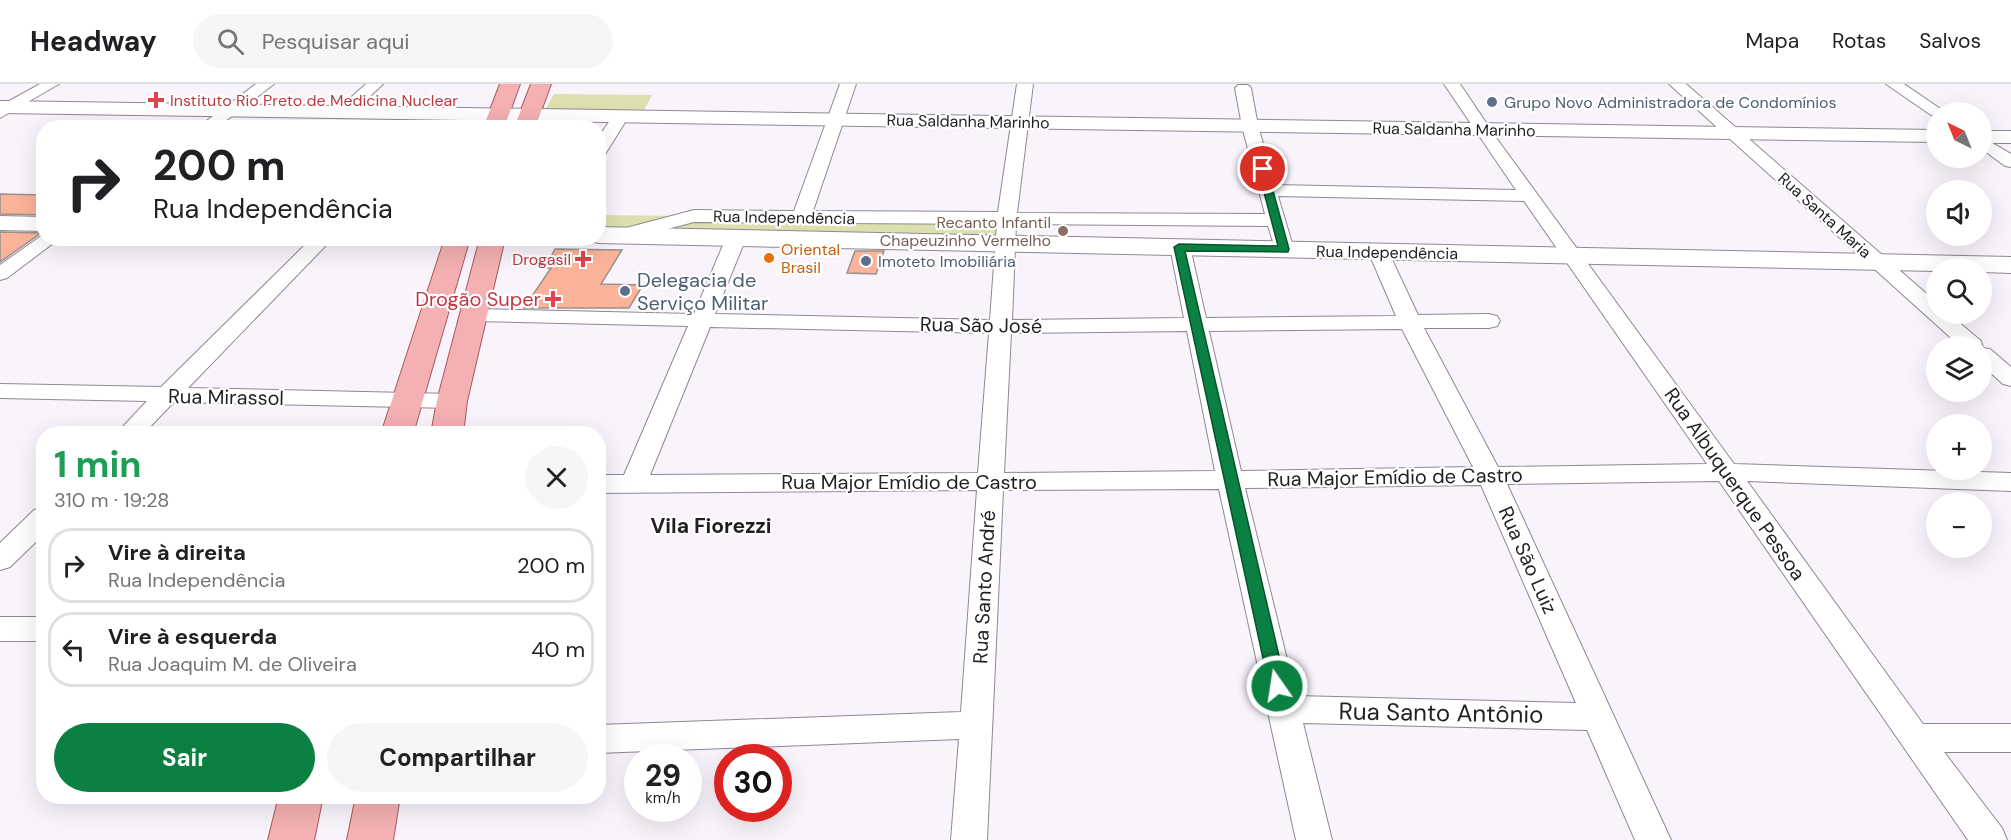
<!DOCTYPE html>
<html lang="pt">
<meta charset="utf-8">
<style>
:root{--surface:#fff;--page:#f6f6f6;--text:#202124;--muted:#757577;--line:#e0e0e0;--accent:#0b8043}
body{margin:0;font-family:"DM Sans",sans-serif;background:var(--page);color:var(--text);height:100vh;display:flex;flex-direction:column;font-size:22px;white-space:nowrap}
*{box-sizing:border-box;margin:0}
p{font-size:20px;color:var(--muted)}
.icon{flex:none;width:33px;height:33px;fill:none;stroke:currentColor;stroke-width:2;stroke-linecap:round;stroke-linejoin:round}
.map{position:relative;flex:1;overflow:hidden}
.side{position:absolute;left:36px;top:342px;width:570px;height:378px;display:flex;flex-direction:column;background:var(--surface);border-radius:24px;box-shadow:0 6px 24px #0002}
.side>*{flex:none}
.banner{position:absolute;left:36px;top:36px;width:570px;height:126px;border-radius:24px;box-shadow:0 6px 24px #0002;background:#fff;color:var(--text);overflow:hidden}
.needle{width:39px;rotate:317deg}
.tools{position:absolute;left:1926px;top:18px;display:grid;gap:12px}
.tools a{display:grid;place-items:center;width:66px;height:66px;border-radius:50%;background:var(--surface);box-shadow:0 6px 24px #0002;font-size:30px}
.speed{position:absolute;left:624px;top:660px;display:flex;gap:12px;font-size:30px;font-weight:700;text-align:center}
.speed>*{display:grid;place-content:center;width:78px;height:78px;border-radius:50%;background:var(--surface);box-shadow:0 6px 24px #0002;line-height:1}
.speed small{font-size:15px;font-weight:400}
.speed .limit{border:9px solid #d22;background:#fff;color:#111}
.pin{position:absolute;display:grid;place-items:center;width:51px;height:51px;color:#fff;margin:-26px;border:3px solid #fff;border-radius:50%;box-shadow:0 2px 6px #0007}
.me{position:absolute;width:66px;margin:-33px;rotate:347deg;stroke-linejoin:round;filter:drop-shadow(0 0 4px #0008)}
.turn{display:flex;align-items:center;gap:21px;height:126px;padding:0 18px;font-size:27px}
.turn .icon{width:78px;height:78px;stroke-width:2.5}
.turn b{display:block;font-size:42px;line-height:51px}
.round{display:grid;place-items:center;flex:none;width:63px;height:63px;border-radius:32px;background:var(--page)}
.overview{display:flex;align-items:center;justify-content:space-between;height:102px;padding:0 18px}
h1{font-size:36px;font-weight:700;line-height:45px;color:#1e9e55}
.cta{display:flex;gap:12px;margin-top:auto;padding:12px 18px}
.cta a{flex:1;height:69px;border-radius:36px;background:var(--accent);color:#fff;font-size:24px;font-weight:700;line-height:69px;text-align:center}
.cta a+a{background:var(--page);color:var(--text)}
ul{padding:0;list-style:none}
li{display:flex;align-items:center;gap:18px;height:75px;margin:0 12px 9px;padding:0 6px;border:3px solid var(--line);border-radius:24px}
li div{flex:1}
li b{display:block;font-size:22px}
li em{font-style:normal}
header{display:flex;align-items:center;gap:36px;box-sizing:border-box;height:84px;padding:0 30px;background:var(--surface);border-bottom:2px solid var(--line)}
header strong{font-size:28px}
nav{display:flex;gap:33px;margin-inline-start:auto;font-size:21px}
.search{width:420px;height:54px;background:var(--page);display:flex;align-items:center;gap:15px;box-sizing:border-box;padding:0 21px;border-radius:33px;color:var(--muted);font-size:22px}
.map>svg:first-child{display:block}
</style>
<header>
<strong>Headway</strong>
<div class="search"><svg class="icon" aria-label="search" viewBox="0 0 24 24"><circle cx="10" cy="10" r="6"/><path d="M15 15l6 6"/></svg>Pesquisar aqui</div>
<nav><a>Mapa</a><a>Rotas</a><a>Salvos</a></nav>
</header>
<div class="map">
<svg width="2011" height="756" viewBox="0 0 2011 756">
<rect width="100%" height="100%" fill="#f9f3fc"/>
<!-- green -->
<g fill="#dce0af">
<path d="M554 10 652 11 642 30 544 28Z"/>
<path d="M599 131 686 132 623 147H599Z"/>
<path d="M692 134 1005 136 1007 157 632 150Z"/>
</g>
<!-- building -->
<g fill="#fbb499" stroke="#9a908c" stroke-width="1.5">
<path d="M0 110 44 111V131L0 130Z"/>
<path d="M0 148 41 149 0 178Z"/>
<path d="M555 165 622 166 601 200 643 201 629 224H524L551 184H545Z"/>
<path d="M855 167H884L876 190 847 189Z"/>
</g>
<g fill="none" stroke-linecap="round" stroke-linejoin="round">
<defs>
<g id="minor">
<path d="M40 0H59L0 34V22Z"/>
<path d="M256 0H274L216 44H197Z"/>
<path d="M366 0H383L350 31H338L336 28 338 25Z"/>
<path d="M840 0H856L813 127 998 128 1017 0H1033L1017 129 1265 130 1242 42 1235 4 1238 1H1248L1251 4 1258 42 1275 101 1516 106 1444 0H1460L1497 55 1734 380 2011 389V407L1747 397 1923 640H2011V668H1944L2002 744 2007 756H1968L1719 397 1507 400 1671 756H1635L1587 646 1303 639 1332 756H1296L1219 405 1003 406 987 756H951L959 655 598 669V641L961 628 977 406 598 409V391H624L688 242 473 237 465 236 462 231 465 226 473 225 694 230 726 154 729 150H743L746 154 715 230 990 236 997 140 694 138 618 158 611 156 608 152 611 148 694 126 794 127ZM1278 112 1524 117 1707 380 1498 383 1424 244H1489L1497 242 1500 237 1497 232 1489 230 1418 231 1388 167 1385 163H1371L1368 167 1396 232 1206 234 1190 163 1187 159H1173L1170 163 1184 234 1012 236 1016 140 1268 142 1277 170H1291L1294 166ZM710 243 989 249 978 389 650 391ZM1402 245 1473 383 1241 387 1209 247ZM1187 247 1215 387 1004 389 1011 249ZM1481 401 1576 619 1296 612 1245 404Z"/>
<path d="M1669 0H1686L1936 218V230H1949L1981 257 1983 264 1990 265 2011 283V302L2003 300 1982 281V262H1960Z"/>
<path d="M1886 0H1904L1945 28H1936V33L1931 31Z"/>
<path d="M621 27 629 32 604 72 598 73V54L615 29Z"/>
<path d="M1982 53 2011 70V83L2005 82 1982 65Z"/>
<path d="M44 150V154H60L7 194 0 196V181Z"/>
<path d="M312 154H333L188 304 452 310 460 312 464 317 460 322 452 324 174 318 143 350H116L147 317 0 314V300L161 303Z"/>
<path d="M44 424V450L10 483 0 486V459L34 426Z"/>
<rect x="0" y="533" width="44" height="24"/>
</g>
<g id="tertiary">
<path d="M0 17 1936 46V58L0 29Z"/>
<rect x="1982" y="47" width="29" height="12"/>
<path d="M0 132 44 133V147L0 146Z"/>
<path d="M598 143 2011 173V189L1982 188V184H1936V187L598 159 589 156 588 154H598Z"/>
</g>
<g id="primary">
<path d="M500 0H520L504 44H483Z"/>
<path d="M531 0H551L535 44H514Z"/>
<path d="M445 154H470L413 350H381Z"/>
<path d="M480 154H505L467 317 463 350H431L437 317Z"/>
<path d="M279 712H323L314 756H268Z"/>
<path d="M356 712H400L393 756H347Z"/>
</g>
</defs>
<!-- minor casing -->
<use href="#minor" stroke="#8f8891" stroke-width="2"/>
<!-- tertiary casing -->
<use href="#tertiary" stroke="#8f8891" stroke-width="2"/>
<!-- primary casing -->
<use href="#primary" stroke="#a55b5e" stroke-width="2"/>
<!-- minor -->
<use href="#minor" fill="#fff" fill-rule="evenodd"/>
<!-- tertiary -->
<use href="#tertiary" fill="#fff" fill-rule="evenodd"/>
<!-- primary -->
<use href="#primary" fill="#f4b0b2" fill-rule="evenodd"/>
</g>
<!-- route -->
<path fill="#0b8043" stroke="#07532c" stroke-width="1.5" d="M1263 82 1267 85 1289 165 1288 168 1185 167 1286 602 1283 607 1277 609 1271 607 1269 602 1174 163 1179 160 1278 162 1258 85Z"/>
<!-- markers -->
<g fill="#e0444e" stroke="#fff" stroke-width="2">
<path d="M153 7h6v6h6v6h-6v6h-6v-6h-6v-6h6z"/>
<path d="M580 166h6v6h6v6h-6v6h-6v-6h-6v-6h6z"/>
<path d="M550 206h6v6h6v6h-6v6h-6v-6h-6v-6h6z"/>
</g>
<g fill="#5c6f8a" stroke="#fff" stroke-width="2">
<circle cx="1492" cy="18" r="6"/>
<circle cx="866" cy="177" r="6"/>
<circle cx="625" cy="207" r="6"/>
</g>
<circle fill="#8d6e63" stroke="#fff" stroke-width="2" cx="1063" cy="147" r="6"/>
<circle fill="#e8710a" stroke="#fff" stroke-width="2" cx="769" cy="174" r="6"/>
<g text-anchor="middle" stroke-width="4.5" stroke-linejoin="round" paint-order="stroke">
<!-- far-health labels -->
<g font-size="16" fill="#be3a42" stroke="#fff" text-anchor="start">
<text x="170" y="22">Instituto Rio Preto de Medicina Nuclear</text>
<text x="571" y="181" text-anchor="end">Drogasil</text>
</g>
<!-- far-service labels -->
<g font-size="16" fill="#4e5e75" stroke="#fff" text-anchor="start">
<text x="1504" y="24">Grupo Novo Administradora de Condomínios</text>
<text x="878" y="183">Imoteto Imobiliária</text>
</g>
<!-- far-street labels -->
<g font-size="16" fill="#221f23" stroke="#fff">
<text transform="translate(968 37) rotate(1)" y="6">Rua Saldanha Marinho</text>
<text transform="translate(1454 45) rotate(1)" y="6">Rua Saldanha Marinho</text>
<text transform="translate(1825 131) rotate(42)" y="6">Rua Santa Maria</text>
<text transform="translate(784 133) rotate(1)" y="6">Rua Independência</text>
<text transform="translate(1387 168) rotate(1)" y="6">Rua Independência</text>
</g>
<!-- far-education labels -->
<g font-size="16" fill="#785e54" stroke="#fff" text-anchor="end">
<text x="1051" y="144">Recanto Infantil<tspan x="1051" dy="18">Chapeuzinho Vermelho</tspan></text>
</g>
<!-- far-food labels -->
<g font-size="16" fill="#c56008" stroke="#fff" text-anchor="start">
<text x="781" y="171">Oriental<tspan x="781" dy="18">Brasil</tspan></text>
</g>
<!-- service labels -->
<g font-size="20" fill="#4e5e75" stroke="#fff" text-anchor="start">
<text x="637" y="203">Delegacia de<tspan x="637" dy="23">Serviço Militar</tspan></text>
</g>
<!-- health labels -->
<g font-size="20" fill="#be3a42" stroke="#fff" text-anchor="end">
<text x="541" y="222">Drogão Super</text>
</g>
<!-- street labels -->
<g font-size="20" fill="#221f23" stroke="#fff">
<text transform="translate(981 241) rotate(1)" y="7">Rua São José</text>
<text transform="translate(226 313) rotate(1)" y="7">Rua Mirassol</text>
<text transform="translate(1395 393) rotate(-1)" y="7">Rua Major Emídio de Castro</text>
<text x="909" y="405">Rua Major Emídio de Castro</text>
<text transform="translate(1735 400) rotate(55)" y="7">Rua Albuquerque Pessoa</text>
<text transform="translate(1528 476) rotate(66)" y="7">Rua São Luiz</text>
<text transform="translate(984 503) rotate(-87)" y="7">Rua Santo André</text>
</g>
<!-- neighbourhood labels -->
<g font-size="21" font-weight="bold" fill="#221f23" stroke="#fff">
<text x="711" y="449">Vila Fiorezzi</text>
</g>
<!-- near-street labels -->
<g font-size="24" fill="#221f23" stroke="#fff">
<text transform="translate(1441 629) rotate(1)" y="8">Rua Santo Antônio</text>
</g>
</g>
</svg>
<div class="tools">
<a><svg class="needle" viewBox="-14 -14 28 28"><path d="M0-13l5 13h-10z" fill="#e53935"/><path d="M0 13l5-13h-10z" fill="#757577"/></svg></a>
<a><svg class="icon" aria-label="sound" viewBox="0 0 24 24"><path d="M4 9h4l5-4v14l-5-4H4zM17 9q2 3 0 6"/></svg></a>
<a><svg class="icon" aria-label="search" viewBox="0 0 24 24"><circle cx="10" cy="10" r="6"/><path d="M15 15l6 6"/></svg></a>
<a><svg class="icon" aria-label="layers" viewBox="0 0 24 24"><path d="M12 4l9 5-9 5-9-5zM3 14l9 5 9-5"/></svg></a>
<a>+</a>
<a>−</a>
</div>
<div class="speed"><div>29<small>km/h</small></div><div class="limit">30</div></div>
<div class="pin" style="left:1263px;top:85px;background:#d93025"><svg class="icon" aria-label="arrive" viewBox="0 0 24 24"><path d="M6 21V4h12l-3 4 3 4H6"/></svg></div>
<svg class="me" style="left:1277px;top:602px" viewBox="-20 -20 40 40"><circle r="17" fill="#0b8043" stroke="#fff" stroke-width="3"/><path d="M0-11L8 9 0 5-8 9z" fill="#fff"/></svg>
<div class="banner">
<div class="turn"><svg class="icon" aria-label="right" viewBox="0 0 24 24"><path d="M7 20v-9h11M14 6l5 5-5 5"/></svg><div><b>200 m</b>Rua Independência</div></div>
</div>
<section class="side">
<div class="overview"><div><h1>1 min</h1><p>310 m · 19:28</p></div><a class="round"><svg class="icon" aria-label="close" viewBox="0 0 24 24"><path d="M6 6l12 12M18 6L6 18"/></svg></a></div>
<ul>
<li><svg class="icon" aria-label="right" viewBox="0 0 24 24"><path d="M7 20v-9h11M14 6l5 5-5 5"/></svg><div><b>Vire à direita</b><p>Rua Independência</p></div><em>200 m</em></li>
<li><svg class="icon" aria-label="left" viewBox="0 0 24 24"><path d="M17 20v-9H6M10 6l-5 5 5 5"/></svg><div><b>Vire à esquerda</b><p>Rua Joaquim M. de Oliveira</p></div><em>40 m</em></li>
</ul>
<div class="cta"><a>Sair</a><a>Compartilhar</a></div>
</section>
</div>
